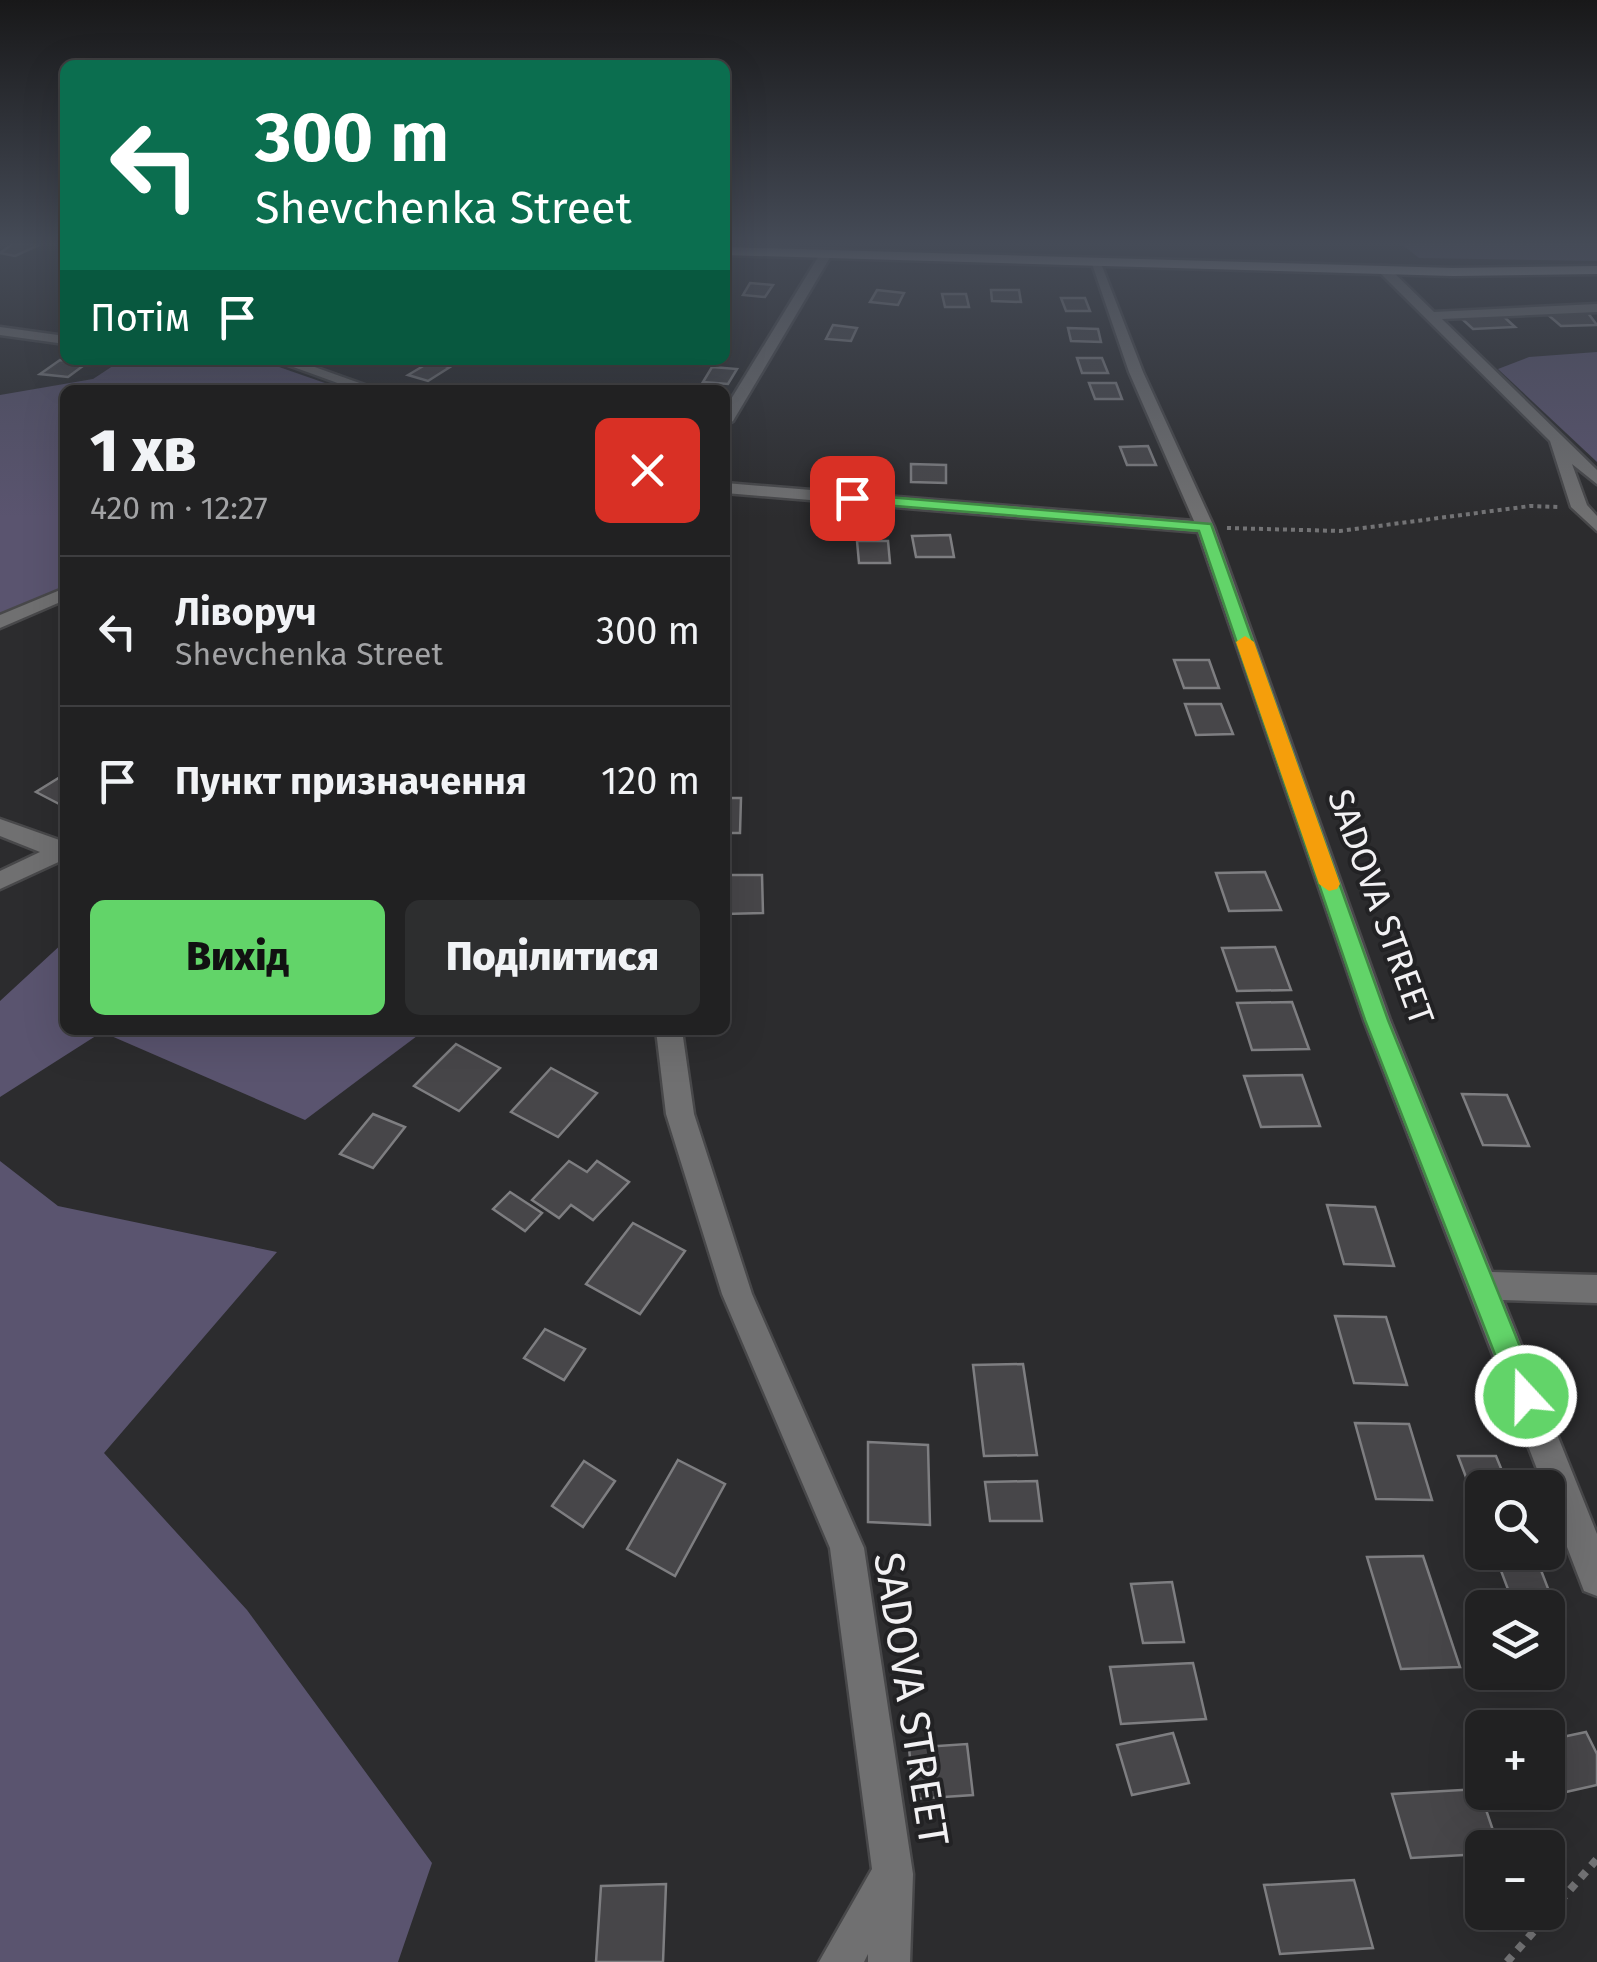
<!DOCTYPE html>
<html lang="uk">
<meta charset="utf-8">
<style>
:root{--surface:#212122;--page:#2d2e2f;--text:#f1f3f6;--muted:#a2a3a5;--line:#3e3e40;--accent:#62d469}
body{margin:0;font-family:"Fira Sans",sans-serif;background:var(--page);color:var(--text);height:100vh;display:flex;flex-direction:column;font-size:38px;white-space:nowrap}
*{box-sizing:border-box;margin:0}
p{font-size:32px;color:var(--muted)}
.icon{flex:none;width:55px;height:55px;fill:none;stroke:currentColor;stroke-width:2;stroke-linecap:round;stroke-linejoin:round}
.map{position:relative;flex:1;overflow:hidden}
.details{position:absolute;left:60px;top:385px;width:670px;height:650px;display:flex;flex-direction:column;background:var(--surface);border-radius:15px;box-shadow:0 10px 40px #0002,0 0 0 2px var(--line)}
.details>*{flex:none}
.hud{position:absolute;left:60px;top:60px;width:670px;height:305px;border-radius:15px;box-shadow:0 10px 40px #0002,0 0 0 2px var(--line);background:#0b6e4f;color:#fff;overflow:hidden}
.buttons{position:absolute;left:1465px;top:1470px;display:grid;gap:20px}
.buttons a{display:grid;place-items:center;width:100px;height:100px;border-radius:15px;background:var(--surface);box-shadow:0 10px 40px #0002,0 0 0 2px var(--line);font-size:50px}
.pin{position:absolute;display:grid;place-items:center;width:85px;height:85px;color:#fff;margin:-42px;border-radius:20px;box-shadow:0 5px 15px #0006}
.me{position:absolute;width:110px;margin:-55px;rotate:339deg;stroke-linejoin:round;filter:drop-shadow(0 0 8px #0008)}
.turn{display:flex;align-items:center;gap:35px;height:210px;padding:0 30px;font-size:45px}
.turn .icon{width:130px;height:130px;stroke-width:2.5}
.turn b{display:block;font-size:70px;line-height:85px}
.then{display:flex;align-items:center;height:95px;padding:0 30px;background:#0003;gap:20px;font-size:38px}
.round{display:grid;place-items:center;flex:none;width:105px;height:105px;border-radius:15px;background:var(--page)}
.summary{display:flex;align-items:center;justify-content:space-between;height:170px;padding:0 30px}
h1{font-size:60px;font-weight:800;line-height:75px}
.action{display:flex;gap:20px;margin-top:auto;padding:20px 30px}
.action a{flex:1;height:115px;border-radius:15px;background:var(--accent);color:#111;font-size:40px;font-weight:800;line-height:115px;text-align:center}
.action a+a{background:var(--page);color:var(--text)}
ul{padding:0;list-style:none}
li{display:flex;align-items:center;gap:30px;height:150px;padding:0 30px;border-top:2px solid var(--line)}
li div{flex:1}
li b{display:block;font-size:38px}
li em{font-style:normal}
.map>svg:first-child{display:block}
</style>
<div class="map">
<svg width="1597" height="1962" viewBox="0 0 1597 1962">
<rect width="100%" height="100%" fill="#2c2c2e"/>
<!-- forest -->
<g fill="#5a546f">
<path d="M1400 243H1597V261L1419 258Z"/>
<path d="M1597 352V462L1498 369 1529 357Z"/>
<path d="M122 360H259L345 390H65V587L0 615V395L93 379Z"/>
<path d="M65 941V1030H425L305 1120 102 1032 0 1097V1001Z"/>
<path d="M0 1161 58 1206 277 1252 104 1453 247 1610 432 1863 398 1962H0Z"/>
</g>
<!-- building -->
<g fill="#474649" stroke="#7e7e81" stroke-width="2.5">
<path d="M14 243H23L37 246 15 256 0 253Z"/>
<path d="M750 283 773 285 765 297 743 295Z"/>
<path d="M877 290 904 293 898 305 870 302Z"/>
<path d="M991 290H1019L1021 302 992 301Z"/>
<path d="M942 294H966L969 307H945Z"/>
<path d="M1061 298H1085L1090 311H1066Z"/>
<path d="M1588 313 1597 325 1561 326 1547 314Z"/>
<path d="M1502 315 1515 327 1473 329 1460 317Z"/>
<path d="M833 325 857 328 851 341 826 339Z"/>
<path d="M1068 328 1098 329 1101 342 1071 341Z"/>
<path d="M1077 358H1102L1108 373H1082Z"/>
<path d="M60 360 87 363 68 377 40 374Z"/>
<path d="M430 362 450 367 428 381 408 375Z"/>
<path d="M712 367 737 369 728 384 703 382Z"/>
<path d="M1089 383H1116L1122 399H1095Z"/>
<path d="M1148 446 1156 465H1127L1120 447Z"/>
<path d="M911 464 946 465V483L911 482Z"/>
<path d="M950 535 954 557H916L912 536Z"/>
<path d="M857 541H888L890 563H859Z"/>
<path d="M1174 660H1209L1219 688H1184Z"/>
<path d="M1185 704H1221L1233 734 1196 735Z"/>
<path d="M65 774V807L36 792Z"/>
<path d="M725 798H741L740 833H725Z"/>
<path d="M1265 872 1281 910 1229 911 1216 873Z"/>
<path d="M725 875H762L763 913 725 914Z"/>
<path d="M1275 947 1291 990 1237 991 1222 948Z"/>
<path d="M1292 1002 1309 1049 1252 1050 1237 1003Z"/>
<path d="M456 1044 500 1068 459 1111 414 1086Z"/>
<path d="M551 1068 597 1093 558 1137 511 1112Z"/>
<path d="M1302 1075 1320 1126 1261 1127 1244 1076Z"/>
<path d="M1462 1094 1507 1095 1529 1146 1483 1145Z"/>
<path d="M373 1114 405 1127 373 1168 340 1154Z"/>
<path d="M569 1161 587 1172 597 1161 629 1182 593 1220 571 1205 559 1218 532 1200Z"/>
<path d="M510 1192 542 1213 525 1231 493 1209Z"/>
<path d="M1327 1205 1375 1207 1394 1266 1344 1264Z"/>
<path d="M633 1223 685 1251 640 1314 586 1284Z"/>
<path d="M1335 1316 1386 1317 1407 1385 1354 1383Z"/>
<path d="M545 1329 585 1349 564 1380 524 1358Z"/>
<path d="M1023 1364 1037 1455 984 1456 973 1365Z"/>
<path d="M1355 1423 1409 1424 1432 1500 1376 1499Z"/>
<path d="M868 1442 928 1445 930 1525 868 1522Z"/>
<path d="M1458 1456H1496L1509 1488H1482V1509H1478Z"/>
<path d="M678 1460 725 1484 675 1576 627 1549Z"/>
<path d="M584 1461 615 1481 583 1527 552 1506Z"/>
<path d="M1037 1481 1042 1521H990L985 1482Z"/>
<path d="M1494 1552H1534L1549 1591 1509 1592Z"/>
<path d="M1423 1556 1460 1667 1401 1669 1367 1557Z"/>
<path d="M1172 1582 1184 1642 1143 1643 1131 1584Z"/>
<path d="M1193 1663 1206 1719 1121 1724 1110 1667Z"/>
<path d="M1586 1732 1597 1754V1785L1557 1794 1548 1774V1740Z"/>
<path d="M1173 1733 1189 1783 1132 1795 1117 1745Z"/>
<path d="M967 1744 973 1795 914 1799 909 1748Z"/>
<path d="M1479 1789 1499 1848H1482V1854L1411 1858 1392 1794Z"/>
<path d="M1354 1880 1373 1948 1280 1954 1264 1885Z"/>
<path d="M666 1884 663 1962H596L601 1886Z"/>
</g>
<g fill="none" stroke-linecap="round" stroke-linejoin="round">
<defs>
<g id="minor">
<path d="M826 250 832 254 733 421 725 426V409L820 254Z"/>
<path d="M1090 258 1100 261 1143 372 1214 527 1390 1020 1492 1272 1597 1275V1303L1503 1300 1597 1534V1596L1584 1591 1579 1578 1364 1020 1198 532 725 493V483L1194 521 1129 372Z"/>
<path d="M1379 266H1387L1434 312 1597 304V312L1442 319 1597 470V484L1572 464 1587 505 1597 516V531L1571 507 1550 441 1379 272Z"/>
<path d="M0 327 65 336V344L0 335Z"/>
<path d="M274 360H295L379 390H357Z"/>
<path d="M65 588V600L0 628V615Z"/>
<path d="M0 819 65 842V859L0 889V871L40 852 0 836Z"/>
<path d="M656 1030H682L694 1114 752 1294 864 1548 913 1874 910 1962H868V1954L864 1962H819L872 1869 830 1548 722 1294 666 1114Z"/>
</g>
<path id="major" d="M725 247 1453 268 1597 266V274L1453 276 725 255Z"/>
</defs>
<!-- minor casing -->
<use href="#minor" stroke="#48484a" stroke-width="5"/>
<!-- major casing -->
<use href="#major" stroke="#48484a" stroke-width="5"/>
<!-- path-far1 -->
<path stroke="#737375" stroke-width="4" stroke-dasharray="4 4" stroke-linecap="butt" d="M1227 528 1340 531 1530 506 1559 507"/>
<!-- path -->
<path stroke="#737375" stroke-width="8" stroke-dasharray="8 8" stroke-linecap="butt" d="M1507 1962 1597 1859"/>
<!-- minor -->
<use href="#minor" fill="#707071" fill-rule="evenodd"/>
<!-- major -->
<use href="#major" fill="#b4b4b7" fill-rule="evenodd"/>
</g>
<!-- sky -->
<linearGradient id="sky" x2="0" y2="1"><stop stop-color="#181819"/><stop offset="0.47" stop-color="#454b57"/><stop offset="1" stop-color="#454b57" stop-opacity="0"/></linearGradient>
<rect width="1597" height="518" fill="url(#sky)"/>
<!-- route -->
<path fill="#62d469" stroke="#408a44" stroke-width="2.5" d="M852 494 1211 524 1388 1020 1540 1396 1536 1406 1526 1410 1515 1406 1365 1020 1199 531 847 502V495Z"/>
<!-- slow -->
<path fill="#f59e0b" d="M1245 636 1254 642 1340 884 1337 889 1329 891 1319 884 1236 642Z"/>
<g text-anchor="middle" stroke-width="8" stroke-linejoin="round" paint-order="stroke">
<!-- street labels -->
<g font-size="35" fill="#f2f1f3" stroke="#222224">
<text transform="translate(1381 907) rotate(70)" y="12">SADOVA STREET</text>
</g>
<!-- near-street labels -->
<g font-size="42" fill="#f2f1f3" stroke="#222224">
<text transform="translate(912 1699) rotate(81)" y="15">SADOVA STREET</text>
</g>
</g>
</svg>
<div class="buttons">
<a><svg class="icon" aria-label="search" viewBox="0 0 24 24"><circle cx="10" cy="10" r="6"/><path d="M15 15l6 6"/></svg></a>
<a><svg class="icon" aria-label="layers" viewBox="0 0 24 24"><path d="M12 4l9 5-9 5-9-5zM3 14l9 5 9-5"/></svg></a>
<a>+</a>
<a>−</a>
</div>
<div class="pin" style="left:852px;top:498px;background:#d93025"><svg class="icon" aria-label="arrive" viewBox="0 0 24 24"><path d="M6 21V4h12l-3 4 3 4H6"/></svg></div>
<svg class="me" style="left:1526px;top:1396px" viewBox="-20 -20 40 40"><circle r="17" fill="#62d469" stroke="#fff" stroke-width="3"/><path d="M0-11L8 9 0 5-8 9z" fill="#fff"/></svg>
<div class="hud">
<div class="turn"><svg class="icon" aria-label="left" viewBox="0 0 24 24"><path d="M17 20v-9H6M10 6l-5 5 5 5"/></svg><div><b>300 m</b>Shevchenka Street</div></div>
<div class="then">Потім<svg class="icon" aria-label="arrive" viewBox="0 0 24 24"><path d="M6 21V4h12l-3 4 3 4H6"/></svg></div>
</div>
<section class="details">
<div class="summary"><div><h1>1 хв</h1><p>420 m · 12:27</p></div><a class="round" style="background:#d93025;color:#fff"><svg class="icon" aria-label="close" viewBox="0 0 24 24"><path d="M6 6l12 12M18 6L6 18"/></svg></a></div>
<ul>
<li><svg class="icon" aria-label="left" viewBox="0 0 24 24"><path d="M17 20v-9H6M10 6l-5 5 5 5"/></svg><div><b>Ліворуч</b><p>Shevchenka Street</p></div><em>300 m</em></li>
<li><svg class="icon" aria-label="arrive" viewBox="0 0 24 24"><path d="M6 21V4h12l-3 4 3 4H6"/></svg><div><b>Пункт призначення</b></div><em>120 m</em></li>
</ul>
<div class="action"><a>Вихід</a><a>Поділитися</a></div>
</section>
</div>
